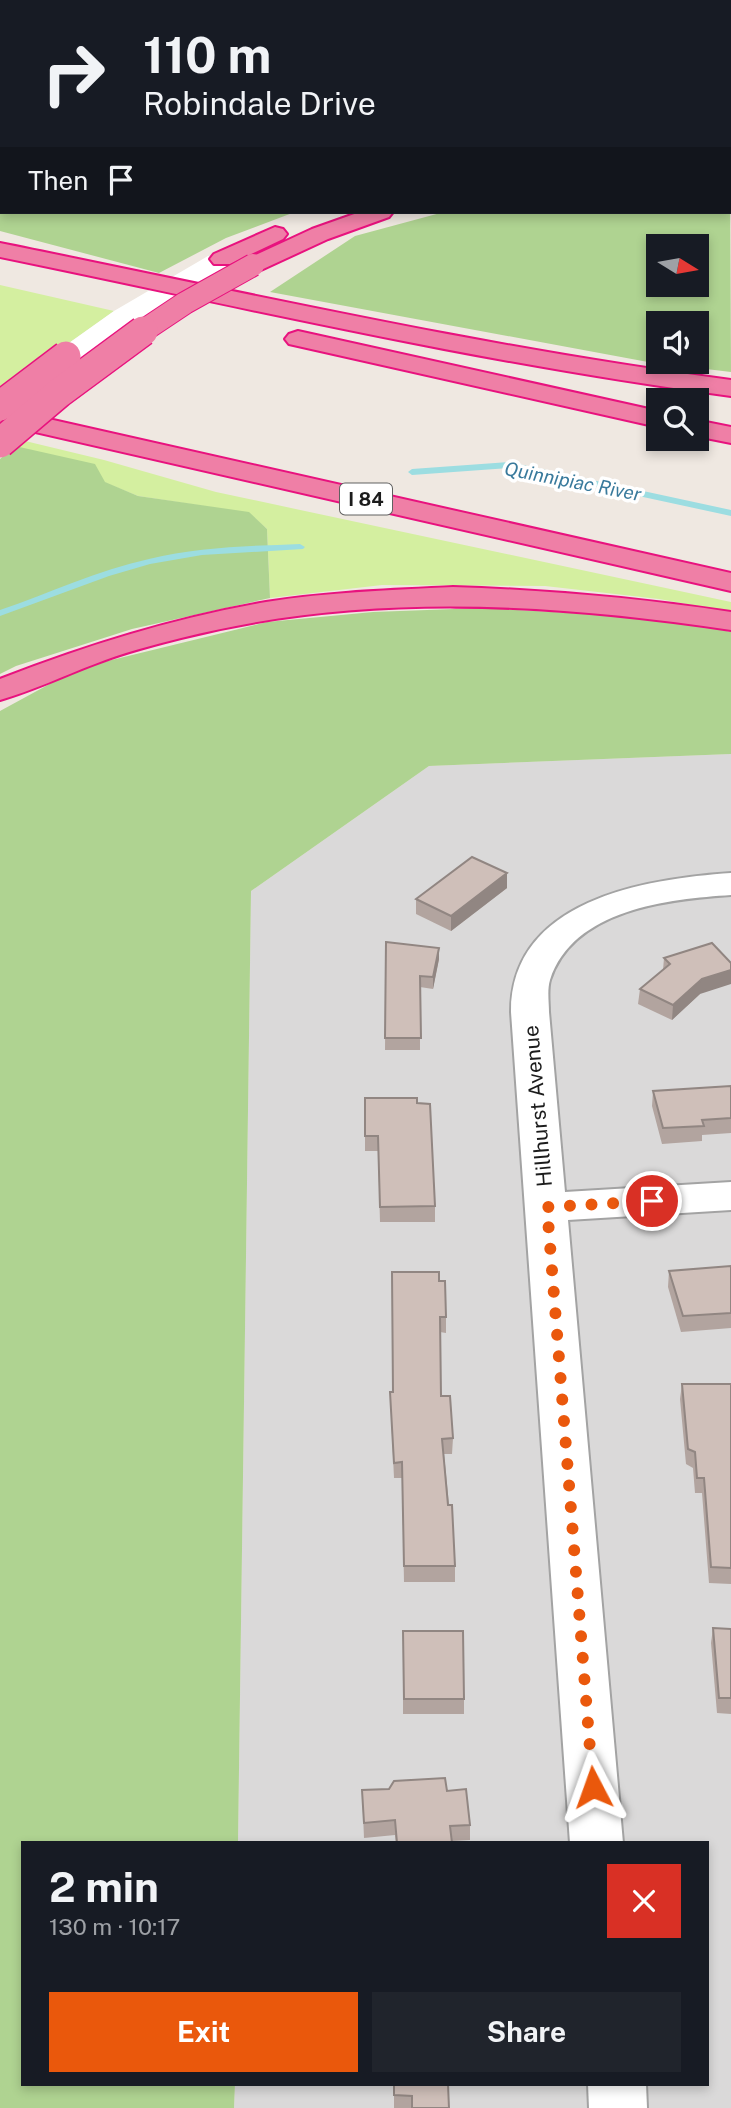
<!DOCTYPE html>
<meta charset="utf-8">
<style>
:root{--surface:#171b24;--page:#20242c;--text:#f1f3f6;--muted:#9ea1a6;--accent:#ea580c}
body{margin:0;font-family:"Public Sans",sans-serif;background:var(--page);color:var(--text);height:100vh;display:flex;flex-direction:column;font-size:26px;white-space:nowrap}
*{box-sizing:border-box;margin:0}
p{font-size:23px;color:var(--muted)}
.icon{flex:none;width:38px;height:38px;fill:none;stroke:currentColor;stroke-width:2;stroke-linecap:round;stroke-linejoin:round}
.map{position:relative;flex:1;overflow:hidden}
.drawer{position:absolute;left:21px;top:1841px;width:688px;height:245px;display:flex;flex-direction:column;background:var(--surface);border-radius:0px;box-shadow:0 4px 10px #0003}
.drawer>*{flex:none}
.hud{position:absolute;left:0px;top:0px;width:732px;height:214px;box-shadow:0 4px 10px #0003;background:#171b24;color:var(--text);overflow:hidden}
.needle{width:46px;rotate:101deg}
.buttons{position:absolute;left:646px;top:234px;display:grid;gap:14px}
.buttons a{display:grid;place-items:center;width:63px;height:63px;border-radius:0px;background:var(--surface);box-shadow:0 4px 10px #0003;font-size:35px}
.pin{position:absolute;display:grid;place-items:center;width:60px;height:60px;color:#fff;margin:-30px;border:4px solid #fff;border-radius:50%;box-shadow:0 2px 7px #0007}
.me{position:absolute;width:77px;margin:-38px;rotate:356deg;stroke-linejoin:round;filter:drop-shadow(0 0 5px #0008)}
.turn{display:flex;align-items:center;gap:24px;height:147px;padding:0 28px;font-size:32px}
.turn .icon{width:91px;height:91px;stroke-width:2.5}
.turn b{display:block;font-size:49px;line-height:60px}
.then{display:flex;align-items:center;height:66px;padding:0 28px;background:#0003;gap:14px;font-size:26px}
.round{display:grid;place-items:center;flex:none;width:74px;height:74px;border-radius:0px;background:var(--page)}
.overview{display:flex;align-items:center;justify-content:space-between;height:119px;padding:0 28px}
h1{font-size:42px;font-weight:700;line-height:52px}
.action{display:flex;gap:14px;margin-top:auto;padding:14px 28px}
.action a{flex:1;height:80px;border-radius:0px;background:var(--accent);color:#fff;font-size:28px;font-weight:700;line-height:80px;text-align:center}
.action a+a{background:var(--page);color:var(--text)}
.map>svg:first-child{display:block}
</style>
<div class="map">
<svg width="731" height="2108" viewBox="0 0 731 2108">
<rect width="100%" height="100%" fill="#efe8e1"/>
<!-- residential -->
<path fill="#dad9d9" d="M731 754V2108H234L235 2084H707V1843H238L251 891 429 766Z"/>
<!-- grass -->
<g fill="#d4efa0">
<path d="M0 285 114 311 0 392Z"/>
<path d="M21 440 104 460 216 492 731 602V612L659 599 545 586 382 585 270 598 267 529 249 513 138 496 15 446Z"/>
</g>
<!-- forest -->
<g fill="#afd391" fill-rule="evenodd">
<path d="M0 0H731V142L730 2H2V26Z"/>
<path d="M0 116 2 212H295L226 238 159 273 0 231Z"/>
<path d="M730 177 731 372 648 362 270 292 355 236 444 212H730ZM658 247H696V285H658ZM658 324H696V362H658Z"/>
<path d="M15 446 95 464 105 482 138 496 249 512 267 529 270 598 132 629 16 666 0 674V459Z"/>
<path d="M481 608 662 618 731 632V754L429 766 251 891 238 1843H23V2084H235L234 2108H0V711L79 668 267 622 373 612Z"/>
</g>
<!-- pier -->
<path fill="#fff" d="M208 256 266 268 203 304 124 357 0 457V392L114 311Z"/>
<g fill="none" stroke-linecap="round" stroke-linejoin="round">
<!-- stream -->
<g fill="#9cdde1" fill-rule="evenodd">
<path d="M509 462 731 510V516L509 468 412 475 408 472 412 469Z"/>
<path d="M300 544 305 547 303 549 202 555 150 564 109 576 0 616V610C50 593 98 570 149 559 199 547 249 546 300 544Z"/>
</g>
<defs>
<rect id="lane" x="193" y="0" width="10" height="2"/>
<g id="street">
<path d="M731 873V895C669 899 573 909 550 980 547 990 549 1002 549 1012L565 1192 731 1182V1210L568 1220 623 1843H570L511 1012C511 900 644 879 731 873Z"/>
<path d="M588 2084H646L647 2108H589Z"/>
</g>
<g id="highway">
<rect x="730" y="158" width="1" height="14"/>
<path d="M360 212H393L389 217 328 239 261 270 253 272 245 270 241 265 245 260 312 229Z"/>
<path d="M275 227 283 229 287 234 283 239 230 264H214L210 259 214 254Z"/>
<path d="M0 243C243 292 485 348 731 380V396C485 364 243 307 0 257Z"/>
<path d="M298 331 658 411V427L289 344 285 339 289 334Z"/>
<path d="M0 408 731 573V591L0 424Z"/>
<path d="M696 420 731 427V443L696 436Z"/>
<path d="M453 587C547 590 638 598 731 612V630C549 603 362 592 181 638 153 645 122 653 95 664 63 676 32 691 0 700V679C87 645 174 618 266 602 328 592 391 590 453 587Z"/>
</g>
</defs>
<!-- lane casing -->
<use href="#lane" stroke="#a3a3a3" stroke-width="4"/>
<!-- street casing -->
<use href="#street" stroke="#a3a3a3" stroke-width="4"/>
<!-- highway casing -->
<use href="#highway" stroke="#e8127e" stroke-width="4"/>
<!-- lane -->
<use href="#lane" fill="#fff" fill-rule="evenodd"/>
<!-- street -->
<use href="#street" fill="#fff" fill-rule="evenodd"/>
<!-- highway -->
<use href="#highway" fill="#ef7fa6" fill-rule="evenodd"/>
<defs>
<path id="highway-bridge-far1" d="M140 333 185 303 253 265"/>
<g id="highway-bridge">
<path d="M0 406 66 356"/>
<path d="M0 443 59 393 143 331"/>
</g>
</defs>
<!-- highway-bridge-far1 casing -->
<use href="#highway-bridge-far1" stroke="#e8127e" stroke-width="24" stroke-linecap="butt"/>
<!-- highway-bridge casing -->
<use href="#highway-bridge" stroke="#e8127e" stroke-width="32" stroke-linecap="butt"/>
<!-- highway-bridge-far1 -->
<use href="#highway-bridge-far1" stroke="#ef7fa6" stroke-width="22"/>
<!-- highway-bridge -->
<use href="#highway-bridge" stroke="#ef7fa6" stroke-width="29"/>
</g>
<!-- wall -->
<g fill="#b2a49f">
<path d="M507 873V888L451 931 416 914V899Z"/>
<path d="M386 942 439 948V959L433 989 420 987V1050H385Z"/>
<path d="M664 958 700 994 672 1020 638 1004 640 989 663 970Z"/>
<path d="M731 1086V1133L702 1135V1141L662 1144 652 1106 653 1091Z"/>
<path d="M365 1098 417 1103 435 1206V1222H380L378 1151H365Z"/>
<path d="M731 1266V1328L681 1332 668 1287 669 1271Z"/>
<path d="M439 1281 446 1317V1333L440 1332 441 1396 453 1438 452 1454H444L455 1566V1582H404L402 1478H394L390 1392H393Z"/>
<path d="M682 1384H731V1584L709 1583 702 1493H695L693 1468 686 1464 680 1399Z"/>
<path d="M713 1628 731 1629V1714L717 1713 711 1643Z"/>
<path d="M403 1631 464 1699V1714H403Z"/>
<path d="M362 1790 447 1791 470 1825V1840L452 1841V1843H396L395 1835 364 1838Z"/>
<path d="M394 2084 449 2108H394Z"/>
</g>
<!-- shaded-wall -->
<g fill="#918682">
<path d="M507 873V888L451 931V916Z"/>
<path d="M439 948V959L433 989V977Z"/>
<path d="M731 970V984L700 994 672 1020 673 1005 702 979Z"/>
</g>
<!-- building -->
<g fill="#cfbfb9" stroke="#918682" stroke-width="2">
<path d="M472 857 507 873 451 916 416 899Z"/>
<path d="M386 942 439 948 433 977 420 976 421 1038H385Z"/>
<path d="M712 943 731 963V970L702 979 673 1005 640 989 670 964 664 958Z"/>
<path d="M731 1086V1118L702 1120 704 1126 663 1128 653 1091Z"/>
<path d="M365 1098H417V1103L430 1104 435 1206 380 1207 378 1136H365Z"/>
<path d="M731 1266V1313L683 1316 669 1271Z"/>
<path d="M392 1272H439V1281H445L446 1317H440L441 1396H450L453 1438 442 1439 448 1505H452L455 1566H404L402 1462 394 1463 390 1392H393Z"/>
<path d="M682 1384H731V1568L711 1567 704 1478H697L695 1452 688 1449Z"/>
<path d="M713 1628 731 1629V1698H719Z"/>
<path d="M403 1631H463L464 1699H404Z"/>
<path d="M445 1778 447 1791 466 1789 470 1825 450 1826 452 1843H397L395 1820 364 1823 362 1790 389 1789 394 1781Z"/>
<path d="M394 2084H448L449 2108H412V2096L394 2095Z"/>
</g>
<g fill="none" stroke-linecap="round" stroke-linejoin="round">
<!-- route -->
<path stroke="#ea580c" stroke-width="12" stroke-dasharray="0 21.6" d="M593 1787 547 1207 652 1201"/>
</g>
<g text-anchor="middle" stroke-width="7" stroke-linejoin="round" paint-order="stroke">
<!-- far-water labels -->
<g font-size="19" font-style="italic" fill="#397a9c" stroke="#fff">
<text transform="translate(573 481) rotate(11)" y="7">Quinnipiac River</text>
</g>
<!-- shield labels -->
<rect fill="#fff" stroke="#606060" stroke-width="2" x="340" y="483.5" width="52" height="31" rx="5"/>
<g font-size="19" font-weight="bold" fill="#1c1c1c">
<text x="366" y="506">I 84</text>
</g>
<!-- street labels -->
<g font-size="21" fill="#1c1c1c" stroke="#fff">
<text transform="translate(538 1106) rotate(-95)" y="7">Hillhurst Avenue</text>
</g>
</g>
</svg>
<div class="buttons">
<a><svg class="needle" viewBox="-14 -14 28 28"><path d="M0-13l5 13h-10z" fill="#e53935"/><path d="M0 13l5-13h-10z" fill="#9ea1a6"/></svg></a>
<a><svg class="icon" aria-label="sound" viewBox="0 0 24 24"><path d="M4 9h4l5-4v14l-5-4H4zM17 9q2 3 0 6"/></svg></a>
<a><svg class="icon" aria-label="search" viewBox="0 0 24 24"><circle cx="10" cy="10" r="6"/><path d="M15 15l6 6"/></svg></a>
</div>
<div class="pin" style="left:652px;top:1201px;background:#d93025"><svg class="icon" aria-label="arrive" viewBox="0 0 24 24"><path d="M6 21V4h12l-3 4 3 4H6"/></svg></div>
<svg class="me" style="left:593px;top:1787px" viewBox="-20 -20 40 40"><path d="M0-17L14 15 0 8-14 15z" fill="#ea580c" stroke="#fff" stroke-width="4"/></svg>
<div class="hud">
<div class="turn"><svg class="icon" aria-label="right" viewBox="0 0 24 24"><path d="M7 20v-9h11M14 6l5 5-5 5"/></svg><div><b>110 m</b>Robindale Drive</div></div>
<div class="then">Then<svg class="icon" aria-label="arrive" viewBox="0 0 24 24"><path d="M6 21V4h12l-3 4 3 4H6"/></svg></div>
</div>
<section class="drawer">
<div class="overview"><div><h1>2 min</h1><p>130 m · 10:17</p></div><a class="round" style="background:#d93025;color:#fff"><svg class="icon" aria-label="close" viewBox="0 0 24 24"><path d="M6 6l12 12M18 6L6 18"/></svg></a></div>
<div class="action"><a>Exit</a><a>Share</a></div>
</section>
</div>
